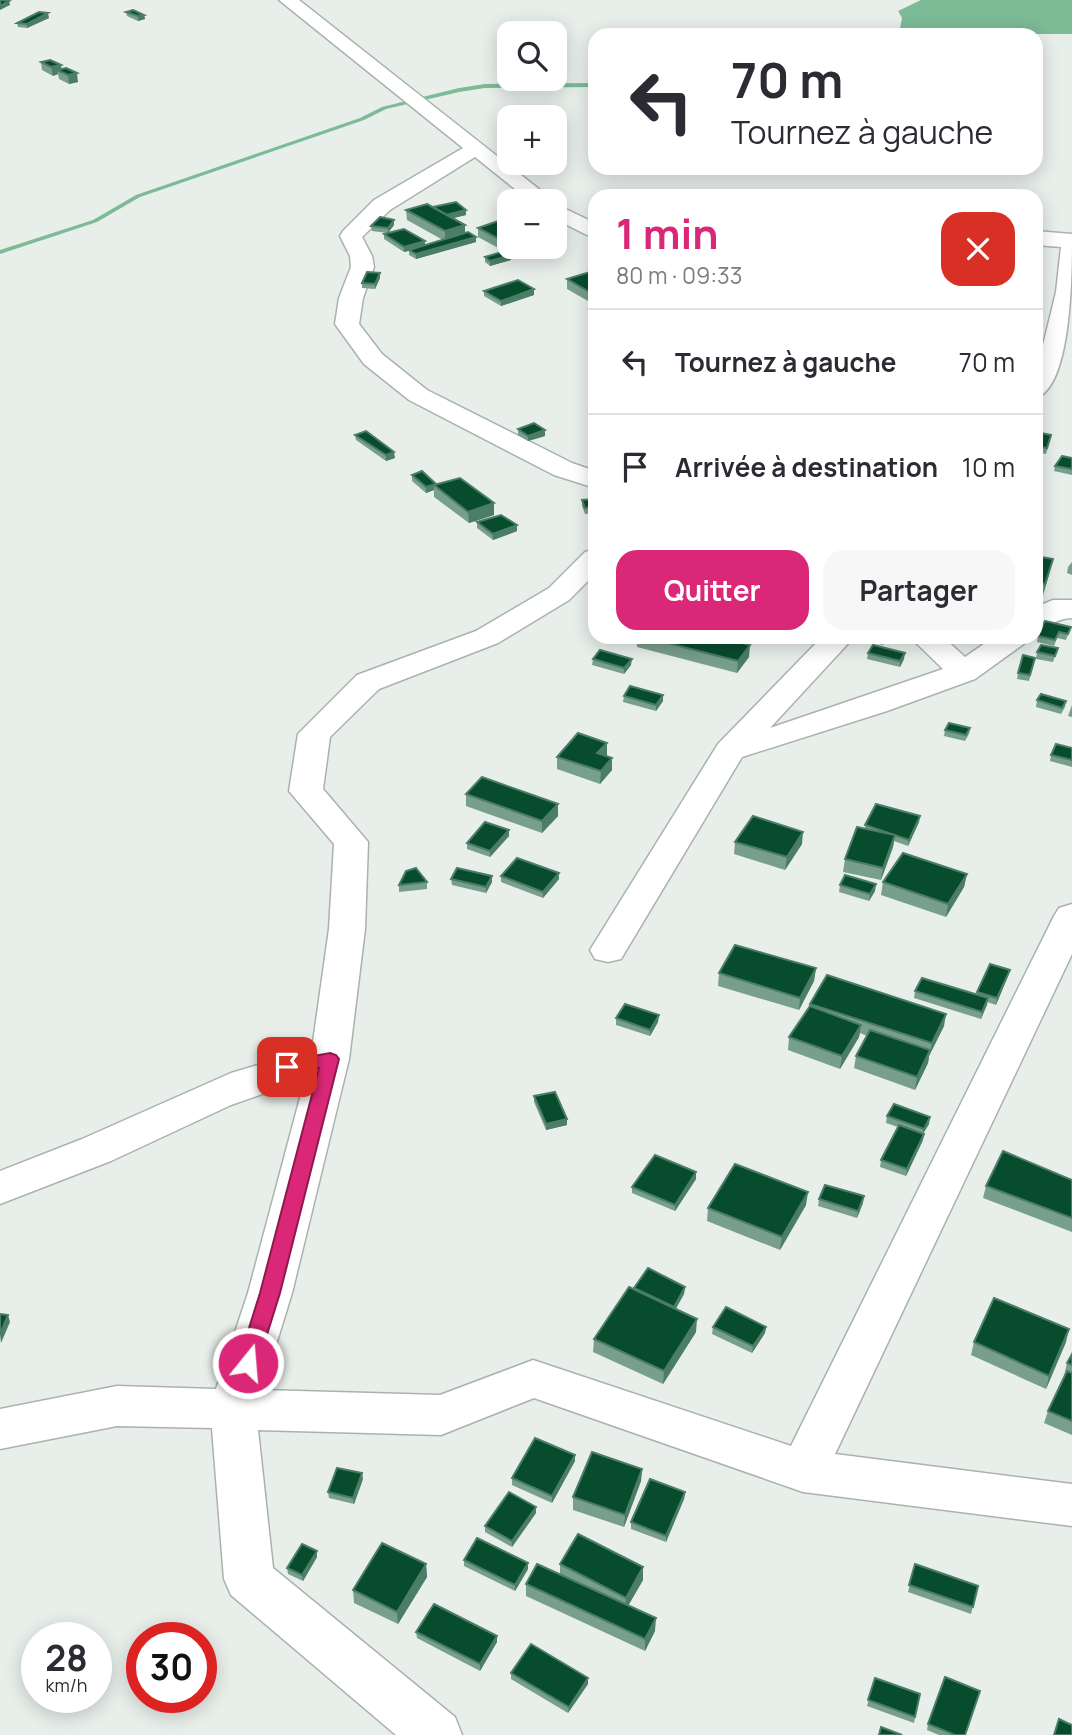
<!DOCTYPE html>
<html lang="fr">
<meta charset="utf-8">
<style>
:root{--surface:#fff;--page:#f7f7f7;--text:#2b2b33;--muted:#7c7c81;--line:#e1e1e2;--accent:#db2777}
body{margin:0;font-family:Manrope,sans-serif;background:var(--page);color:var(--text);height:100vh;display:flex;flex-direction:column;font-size:26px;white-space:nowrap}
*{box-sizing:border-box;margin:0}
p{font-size:23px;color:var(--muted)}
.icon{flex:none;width:38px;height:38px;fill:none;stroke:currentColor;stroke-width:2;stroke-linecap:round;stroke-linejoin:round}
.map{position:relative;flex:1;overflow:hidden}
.drawer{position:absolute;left:588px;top:189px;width:455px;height:455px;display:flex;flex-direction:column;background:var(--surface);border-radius:21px;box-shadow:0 4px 18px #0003}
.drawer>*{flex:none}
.guide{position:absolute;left:588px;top:28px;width:455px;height:147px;border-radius:21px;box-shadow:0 4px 18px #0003;background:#fff;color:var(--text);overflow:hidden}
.controls{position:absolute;left:497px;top:21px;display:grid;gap:14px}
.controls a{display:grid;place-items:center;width:70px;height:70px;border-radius:14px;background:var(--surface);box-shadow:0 4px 18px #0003;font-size:35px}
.speed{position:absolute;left:21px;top:1622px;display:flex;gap:14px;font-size:35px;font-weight:700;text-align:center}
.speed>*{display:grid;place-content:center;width:91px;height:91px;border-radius:50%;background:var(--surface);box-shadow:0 4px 18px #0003;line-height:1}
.speed small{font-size:18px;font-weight:400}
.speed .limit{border:10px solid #d22;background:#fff;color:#111}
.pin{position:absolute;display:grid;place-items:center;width:60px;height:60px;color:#fff;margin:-30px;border-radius:14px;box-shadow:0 4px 10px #0006}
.me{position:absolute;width:77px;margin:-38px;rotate:17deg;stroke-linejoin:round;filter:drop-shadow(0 0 5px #0008)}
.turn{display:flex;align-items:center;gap:24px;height:147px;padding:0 28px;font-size:32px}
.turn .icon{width:91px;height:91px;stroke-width:2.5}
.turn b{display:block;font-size:49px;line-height:60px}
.round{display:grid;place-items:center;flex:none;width:74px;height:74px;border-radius:21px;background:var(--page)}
.head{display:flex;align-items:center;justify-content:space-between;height:119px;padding:0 28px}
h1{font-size:42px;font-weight:700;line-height:52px;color:var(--accent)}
.primary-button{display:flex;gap:14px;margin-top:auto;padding:14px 28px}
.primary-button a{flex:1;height:80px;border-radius:21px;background:var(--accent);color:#fff;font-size:28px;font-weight:700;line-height:80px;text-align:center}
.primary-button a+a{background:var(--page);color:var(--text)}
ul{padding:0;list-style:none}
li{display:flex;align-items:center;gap:21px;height:105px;padding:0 28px;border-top:2px solid var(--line)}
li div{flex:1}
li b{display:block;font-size:26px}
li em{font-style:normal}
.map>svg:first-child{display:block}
</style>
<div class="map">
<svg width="1072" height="1735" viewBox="0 0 1072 1735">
<rect width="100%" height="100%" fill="#e8efeb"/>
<!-- water -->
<path fill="#7dba96" d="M921 0H1072V34H899L902 18 898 11Z"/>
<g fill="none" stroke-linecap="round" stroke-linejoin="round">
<!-- stream -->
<path fill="#7dba96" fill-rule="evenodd" d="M595 83V87L485 88 459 92 386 109 364 120 140 197 97 222 0 254V250L93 220 136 195 360 118 382 107 459 88 485 84Z"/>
<defs>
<g id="street">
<path d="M279 0H299L554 201H530L475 157 390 210 362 237 372 256 374 267 363 298 359 324 382 354 427 390 572 463 595 471V488L554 475 409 400 364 364 335 324 339 298 351 267 350 256 340 236 343 231 374 200 463 148Z"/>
<path d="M555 204 595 223V239L555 219Z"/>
<path d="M1036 231 1072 234C1072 272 1072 386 1036 398V374L1056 292 1061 247 1036 245Z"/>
<path d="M595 549V574L569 600 498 643 379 689 330 737 323 789 368 842 365 929 349 1059 292 1293 262 1390 440 1395 533 1360 791 1446 1054 916 1059 908 1072 904V954L835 1454 1072 1484V1526L803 1492 534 1398 441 1435 258 1430 273 1568 455 1717 462 1735H396L231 1595 224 1579 212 1428 117 1426 0 1449V1409L117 1386 216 1389 248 1293 305 1079 231 1105 111 1161 0 1204V1171L82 1139 231 1073 312 1049 329 929 334 844 289 791 298 734 357 675 476 631 549 588 585 552Z"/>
<path d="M1053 600H1072V618C1057 618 1050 627 1036 630V607Z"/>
<path d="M822 637H854L770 728 943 669 910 637H943L965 657 994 637H1029L1025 643 975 679 887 711 742 757 621 959 608 962 595 959 590 950 718 744Z"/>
</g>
</defs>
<!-- street casing -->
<use href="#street" stroke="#abb2ae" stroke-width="3"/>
<!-- street -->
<use href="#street" fill="#fff" fill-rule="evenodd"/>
</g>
<!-- wall -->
<g fill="#789e8c">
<path d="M126 12 144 15 145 19 138 21 127 16Z"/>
<path d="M49 18 27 28 18 27 17 23Z"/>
<path d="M41 62 61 65V69L78 82 69 84 59 79 58 74 53 76 42 70Z"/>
<path d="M433 207 466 210V215L452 218 465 225V233L476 242 416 259 409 255V251L404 252 384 239V234L425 245 443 240 407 220 406 210 433 208Z"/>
<path d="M394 225 388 233 372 231 371 226Z"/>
<path d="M509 227V247H534V251L515 257 511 255V260L490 266 485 262V257L504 251 478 237V228Z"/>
<path d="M380 273V278L375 289 362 288V283Z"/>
<path d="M595 274V305L567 289V279Z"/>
<path d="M484 291 534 295 501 306 484 296Z"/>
<path d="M518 429 545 436 528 441 518 435Z"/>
<path d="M1036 432 1050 440 1046 454 1036 452Z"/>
<path d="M355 435 395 458 386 461 356 440Z"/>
<path d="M1072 458V475L1054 471 1055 466Z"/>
<path d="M412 475 436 485 494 503V515L469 523 434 497V490L426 493 412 481Z"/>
<path d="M595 499V513L585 514 582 506V500Z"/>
<path d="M477 522 517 525V531L493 540 477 528Z"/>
<path d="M1036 556 1050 571 1043 595 1036 594Z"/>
<path d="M1072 562V575L1067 573 1068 567Z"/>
<path d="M1071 627 1066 640 1057 638 1054 646 1037 642 1038 636Z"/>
<path d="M637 637H729V639L749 657 737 673 637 647Z"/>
<path d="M870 637H886L883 645 870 642Z"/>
<path d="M1058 648 1053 662 1036 659 1037 652Z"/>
<path d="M868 653 904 659 900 667 867 659Z"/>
<path d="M1035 658 1029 681 1017 679 1018 673Z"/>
<path d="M593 659 631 665 624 674 592 665Z"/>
<path d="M624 696 663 701 656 711 623 702Z"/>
<path d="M1037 700 1066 701 1065 707 1061 714 1036 707Z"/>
<path d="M1072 705V717L1068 716Z"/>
<path d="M970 728 969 734 965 741 944 736 945 730Z"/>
<path d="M607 743V755L605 756 612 758V770L600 784 557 769V757Z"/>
<path d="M1072 748V767L1050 761 1051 755Z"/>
<path d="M466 794 558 804V816L542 833 466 806Z"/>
<path d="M919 822 908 846 894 841 893 847 881 880 843 872 845 859 865 829V825Z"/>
<path d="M509 836 490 857 467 849V843Z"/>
<path d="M735 842 802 844 785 870 734 854Z"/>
<path d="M967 874 964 887 946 917 881 895 883 882Z"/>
<path d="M501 876 559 879 543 898 501 882Z"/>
<path d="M451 879 492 882 486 893 452 885Z"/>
<path d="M427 882V889L399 892V885Z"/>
<path d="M840 885 875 891 869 901 839 892Z"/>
<path d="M816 968 814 981 799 1010 718 986 719 973Z"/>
<path d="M1008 976 996 1005 987 1002 981 1019 914 998 915 991 977 995V992Z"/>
<path d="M810 1004 944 1026 929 1056 928 1063 915 1090 854 1068 856 1056 867 1036 860 1033 859 1037 840 1069 788 1050 789 1037 810 1006Z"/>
<path d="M616 1018 658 1022 650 1036 616 1025Z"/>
<path d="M534 1096 567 1119V1125L546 1130 534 1102Z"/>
<path d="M887 1116 929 1124 923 1134V1140L906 1176 880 1167 881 1160 898 1127 886 1123Z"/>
<path d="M696 1179 675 1211 632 1193V1187Z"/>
<path d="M1072 1180V1232L983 1198 986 1186Z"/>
<path d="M819 1199 863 1203 857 1218 818 1206Z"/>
<path d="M806 1205 780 1250 707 1221 708 1208Z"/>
<path d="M685 1287 684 1294 676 1309 696 1332 663 1384 593 1352 594 1339 634 1290V1288Z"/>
<path d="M713 1327H766L765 1333 752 1353 712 1334Z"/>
<path d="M974 1342H1066L1046 1389 971 1355Z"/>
<path d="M1072 1354V1435L1044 1423 1048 1411 1065 1376H1064L1067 1363Z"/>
<path d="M575 1461 552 1503 512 1485V1478Z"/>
<path d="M642 1469 641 1481 624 1527 573 1510V1497Z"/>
<path d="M363 1479 354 1504 329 1498 328 1492Z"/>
<path d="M685 1492 684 1499 666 1542 631 1529V1522Z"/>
<path d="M536 1513 512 1547 485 1532V1526Z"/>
<path d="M317 1557 303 1581 288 1574 287 1568Z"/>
<path d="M464 1560 528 1569 515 1591 464 1566Z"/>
<path d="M426 1564 427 1577 398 1624 354 1603 353 1590Z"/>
<path d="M560 1564 643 1580 628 1606 655 1631 645 1651 526 1596V1584L560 1575Z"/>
<path d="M915 1564 978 1586 971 1614 908 1592Z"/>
<path d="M416 1632 497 1642 480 1671 417 1638Z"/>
<path d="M142 1663V1684L137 1682 135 1676Z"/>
<path d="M511 1673 588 1684 568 1713 511 1679Z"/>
<path d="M875 1678 920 1694 914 1723 867 1706Z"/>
<path d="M928 1724 966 1735H939L927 1730Z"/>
</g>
<!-- shaded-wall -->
<g fill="#4b7d67">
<path d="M9 1 10 5 0 10V6Z"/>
<path d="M48 13 49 18 27 28V24Z"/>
<path d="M144 15 145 19 138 21V16Z"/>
<path d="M61 65 62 72 57 70 58 74 53 76 51 67Z"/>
<path d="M77 73 78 82 69 84 68 75Z"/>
<path d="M466 210V215L446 220V215Z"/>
<path d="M394 220V225L388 233V228Z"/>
<path d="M465 225V235L445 241V231Z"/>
<path d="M476 237V242L416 259V254Z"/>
<path d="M425 241V246L404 252V247Z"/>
<path d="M515 247H534V251L515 257Z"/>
<path d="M511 255V260L490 266V261Z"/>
<path d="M380 273V278L375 289V284Z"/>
<path d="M534 289V295L501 306V301Z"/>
<path d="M545 430V436L528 441V436Z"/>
<path d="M394 452 395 458 386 461V455Z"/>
<path d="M436 484 434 485V490L426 493V487Z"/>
<path d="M494 503V515L469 523 468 512Z"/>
<path d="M517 525V531L493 540V534Z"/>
<path d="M1053 559 1050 571 1043 595 1045 584Z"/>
<path d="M750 645 749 657 737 673 738 661Z"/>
<path d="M905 653 904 659 900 667V661Z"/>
<path d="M632 659 631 665 624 674V668Z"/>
<path d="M663 695V701L656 711V705Z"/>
<path d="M607 743V755L597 766V753Z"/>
<path d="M612 758V770L600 784 601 771Z"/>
<path d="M558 804V816L542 833V821Z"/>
<path d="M920 816 919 822 908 846 909 840Z"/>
<path d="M509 830V836L490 857V851Z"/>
<path d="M803 832 802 844 785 870 787 857Z"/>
<path d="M895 835 893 847 881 880 883 868Z"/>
<path d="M559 873V879L543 898V892Z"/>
<path d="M967 874 964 887 946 917 948 904Z"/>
<path d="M492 876V882L486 893V887Z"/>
<path d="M876 884 875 891 869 901 870 894Z"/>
<path d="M816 968 814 981 799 1010 800 998Z"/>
<path d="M1010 970 1008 976 996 1005 997 998Z"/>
<path d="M988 998 987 1005 981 1019 982 1012Z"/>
<path d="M946 1014 944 1026 929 1056 932 1043Z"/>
<path d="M659 1015 658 1022 650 1036V1030Z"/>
<path d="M861 1025 859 1037 840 1069 842 1056Z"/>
<path d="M930 1050 928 1063 915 1090 917 1077Z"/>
<path d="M930 1117 929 1124 922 1135 924 1129Z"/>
<path d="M567 1119V1125L546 1130V1124Z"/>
<path d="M924 1134 923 1140 906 1176 907 1169Z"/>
<path d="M696 1172V1179L675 1211V1205Z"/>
<path d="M808 1192 806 1205 780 1250 782 1237Z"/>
<path d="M864 1196 863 1203 857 1218 858 1211Z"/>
<path d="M685 1287 684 1294 673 1313 674 1307Z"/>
<path d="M8 1315 10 1322 1 1343 0 1334Z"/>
<path d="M697 1319 696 1332 663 1384 664 1371Z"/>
<path d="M766 1327 765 1333 752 1353 753 1346Z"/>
<path d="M1069 1329 1066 1342 1046 1389 1049 1376Z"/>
<path d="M575 1455V1461L552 1503V1496Z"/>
<path d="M642 1469 641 1481 624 1527 625 1515Z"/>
<path d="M362 1473 363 1479 354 1504 353 1498Z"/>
<path d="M685 1492 684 1499 666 1542V1536Z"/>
<path d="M536 1507V1513L512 1547V1541Z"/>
<path d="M317 1551V1557L303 1581 302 1575Z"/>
<path d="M528 1563V1569L515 1591V1585Z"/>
<path d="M426 1564 427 1577 398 1624 397 1612Z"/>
<path d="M643 1567V1580L625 1611 626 1598Z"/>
<path d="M656 1618 655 1631 645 1651V1639Z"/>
<path d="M497 1636V1642L480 1671V1664Z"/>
<path d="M588 1678V1684L568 1713 569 1707Z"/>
</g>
<!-- building -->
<g fill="#084c2e" stroke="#4b7d67" stroke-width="2">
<path d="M0 0H2L9 1 0 6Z"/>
<path d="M133 10 144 15 138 16 126 12Z"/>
<path d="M39 12 48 13 27 24 17 23Z"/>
<path d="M50 60 61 65 51 67 41 62Z"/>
<path d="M66 68 77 73 68 75 57 70Z"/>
<path d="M456 202 466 210 446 215 433 207Z"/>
<path d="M427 204 465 225 445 231 406 210Z"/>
<path d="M380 217 394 220 388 228 371 226Z"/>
<path d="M498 221 509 227V244L478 228Z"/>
<path d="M404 229 425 241 404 247 384 234Z"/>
<path d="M468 232 476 237 416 254 409 250Z"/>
<path d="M505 251 511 255 490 261 485 257Z"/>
<path d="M367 272 380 273 375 284 362 283Z"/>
<path d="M590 272 595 274V295L567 279Z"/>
<path d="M518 280 534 289 501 301 484 291Z"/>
<path d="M534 423 545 430 528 436 518 429Z"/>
<path d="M366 431 394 452 386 455 355 435Z"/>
<path d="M1036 432 1051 435 1047 448 1036 446Z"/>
<path d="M1062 456 1072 458V469L1055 466Z"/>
<path d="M422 471 436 484 426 487 412 475Z"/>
<path d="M460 478 494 503 468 512 434 485Z"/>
<path d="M595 499V507L585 508 582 500Z"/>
<path d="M501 515 517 525 493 534 477 522Z"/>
<path d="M1036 556 1053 559 1045 584 1036 582Z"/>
<path d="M1045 621 1071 627 1068 634 1059 632 1055 640 1038 636Z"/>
<path d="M644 637H720L750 645 738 661Z"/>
<path d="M873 645 905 653 900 661 868 653Z"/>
<path d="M1041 645 1058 648 1055 656 1037 652Z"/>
<path d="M600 650 632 659 624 668 593 659Z"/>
<path d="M1023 655 1035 658 1030 675 1018 673Z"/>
<path d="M630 686 663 695 656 705 624 696Z"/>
<path d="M1041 694 1066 701 1062 708 1037 700Z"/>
<path d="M949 723 970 728 966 735 945 730Z"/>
<path d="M578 733 607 743 597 753 612 758 601 771 557 757Z"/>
<path d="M1056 744 1072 748V760L1051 755Z"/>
<path d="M482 777 558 804 542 821 466 794Z"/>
<path d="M876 804 920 816 909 840 865 825Z"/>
<path d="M753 816 803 832 787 857 735 842Z"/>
<path d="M485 822 509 830 490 851 467 843Z"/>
<path d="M857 827 895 835 883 868 845 859Z"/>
<path d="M903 853 967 874 948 904 883 882Z"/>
<path d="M517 858 559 873 543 892 501 876Z"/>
<path d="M416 868 427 882 399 885 406 871Z"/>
<path d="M457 868 492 876 486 887 451 879Z"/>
<path d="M845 875 876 884 870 894 840 885Z"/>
<path d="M735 945 816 968 800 998 719 973Z"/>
<path d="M990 964 1010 970 997 998 977 992Z"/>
<path d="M827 975 946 1014 932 1043 810 1004Z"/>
<path d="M922 978 988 998 982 1012 915 991Z"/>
<path d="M625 1004 659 1015 650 1030 616 1018Z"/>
<path d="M810 1006 861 1025 842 1056 789 1037Z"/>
<path d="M870 1030 930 1050 917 1077 856 1056Z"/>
<path d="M555 1092 567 1119 546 1124 534 1096Z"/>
<path d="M894 1104 930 1117 924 1129 887 1116Z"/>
<path d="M899 1125 924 1134 907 1169 881 1160Z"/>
<path d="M1003 1151 1072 1180V1218L986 1186Z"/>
<path d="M655 1155 696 1172 675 1205 632 1187Z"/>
<path d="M735 1164 808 1192 782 1237 708 1208Z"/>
<path d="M825 1185 864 1196 858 1211 819 1199Z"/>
<path d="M648 1268 685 1287 674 1307 634 1288Z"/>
<path d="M629 1287 697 1319 664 1371 594 1339Z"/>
<path d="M994 1298 1069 1329 1049 1376 974 1342Z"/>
<path d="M726 1307 766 1327 753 1346 713 1327Z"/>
<path d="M0 1314 8 1315 0 1334Z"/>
<path d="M1072 1354V1365L1067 1363Z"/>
<path d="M1067 1371 1072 1373V1421L1048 1411Z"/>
<path d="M535 1438 575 1455 552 1496 512 1478Z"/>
<path d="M592 1452 642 1469 625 1515 573 1497Z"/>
<path d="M337 1468 362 1473 353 1498 328 1492Z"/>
<path d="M650 1479 685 1492 666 1536 631 1522Z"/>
<path d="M509 1492 536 1507 512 1541 485 1526Z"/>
<path d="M578 1534 643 1567 626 1598 560 1564Z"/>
<path d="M477 1538 528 1563 515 1585 464 1560Z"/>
<path d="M382 1543 426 1564 397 1612 353 1590Z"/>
<path d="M302 1544 317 1551 302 1575 287 1568Z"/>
<path d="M537 1564 656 1618 645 1639 526 1584Z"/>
<path d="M915 1564 978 1586 973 1607 909 1585Z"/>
<path d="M434 1604 497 1636 480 1664 416 1632Z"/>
<path d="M531 1644 588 1678 569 1707 511 1673Z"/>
<path d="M142 1663V1678L135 1676Z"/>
<path d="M945 1677 980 1691 965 1735H955L928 1724Z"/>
<path d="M875 1678 920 1694 915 1717 868 1700Z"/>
<path d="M1059 1719 1072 1725V1735H1054Z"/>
<path d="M881 1727 902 1735H879Z"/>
</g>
<!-- route -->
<path fill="#db2777" stroke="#8e194d" stroke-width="2" d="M330 1053 336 1055 339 1059 280 1293 258 1363 255 1369 248 1371 241 1369 238 1363 260 1293 319 1068 287 1074 281 1072 278 1067 281 1063 287 1061Z"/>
</svg>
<div class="controls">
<a><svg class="icon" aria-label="search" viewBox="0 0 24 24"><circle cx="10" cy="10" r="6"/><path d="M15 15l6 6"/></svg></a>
<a>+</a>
<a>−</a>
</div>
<div class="speed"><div>28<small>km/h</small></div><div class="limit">30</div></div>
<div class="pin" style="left:287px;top:1067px;background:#d93025"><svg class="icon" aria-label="arrive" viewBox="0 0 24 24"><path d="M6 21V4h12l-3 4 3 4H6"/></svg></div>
<svg class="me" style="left:248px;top:1363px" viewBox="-20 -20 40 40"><circle r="17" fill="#db2777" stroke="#fff" stroke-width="3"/><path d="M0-11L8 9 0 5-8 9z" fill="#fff"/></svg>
<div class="guide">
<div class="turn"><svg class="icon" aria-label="left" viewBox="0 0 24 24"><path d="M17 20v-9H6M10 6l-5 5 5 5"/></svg><div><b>70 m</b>Tournez à gauche</div></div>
</div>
<section class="drawer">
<div class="head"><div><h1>1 min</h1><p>80 m · 09:33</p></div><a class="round" style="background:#d93025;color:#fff"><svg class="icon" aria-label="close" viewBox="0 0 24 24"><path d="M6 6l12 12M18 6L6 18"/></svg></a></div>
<ul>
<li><svg class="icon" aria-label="left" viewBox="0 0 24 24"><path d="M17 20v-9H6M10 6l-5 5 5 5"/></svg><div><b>Tournez à gauche</b></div><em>70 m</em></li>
<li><svg class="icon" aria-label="arrive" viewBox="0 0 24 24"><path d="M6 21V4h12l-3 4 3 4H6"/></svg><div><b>Arrivée à destination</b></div><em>10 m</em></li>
</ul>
<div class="primary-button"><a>Quitter</a><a>Partager</a></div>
</section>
</div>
